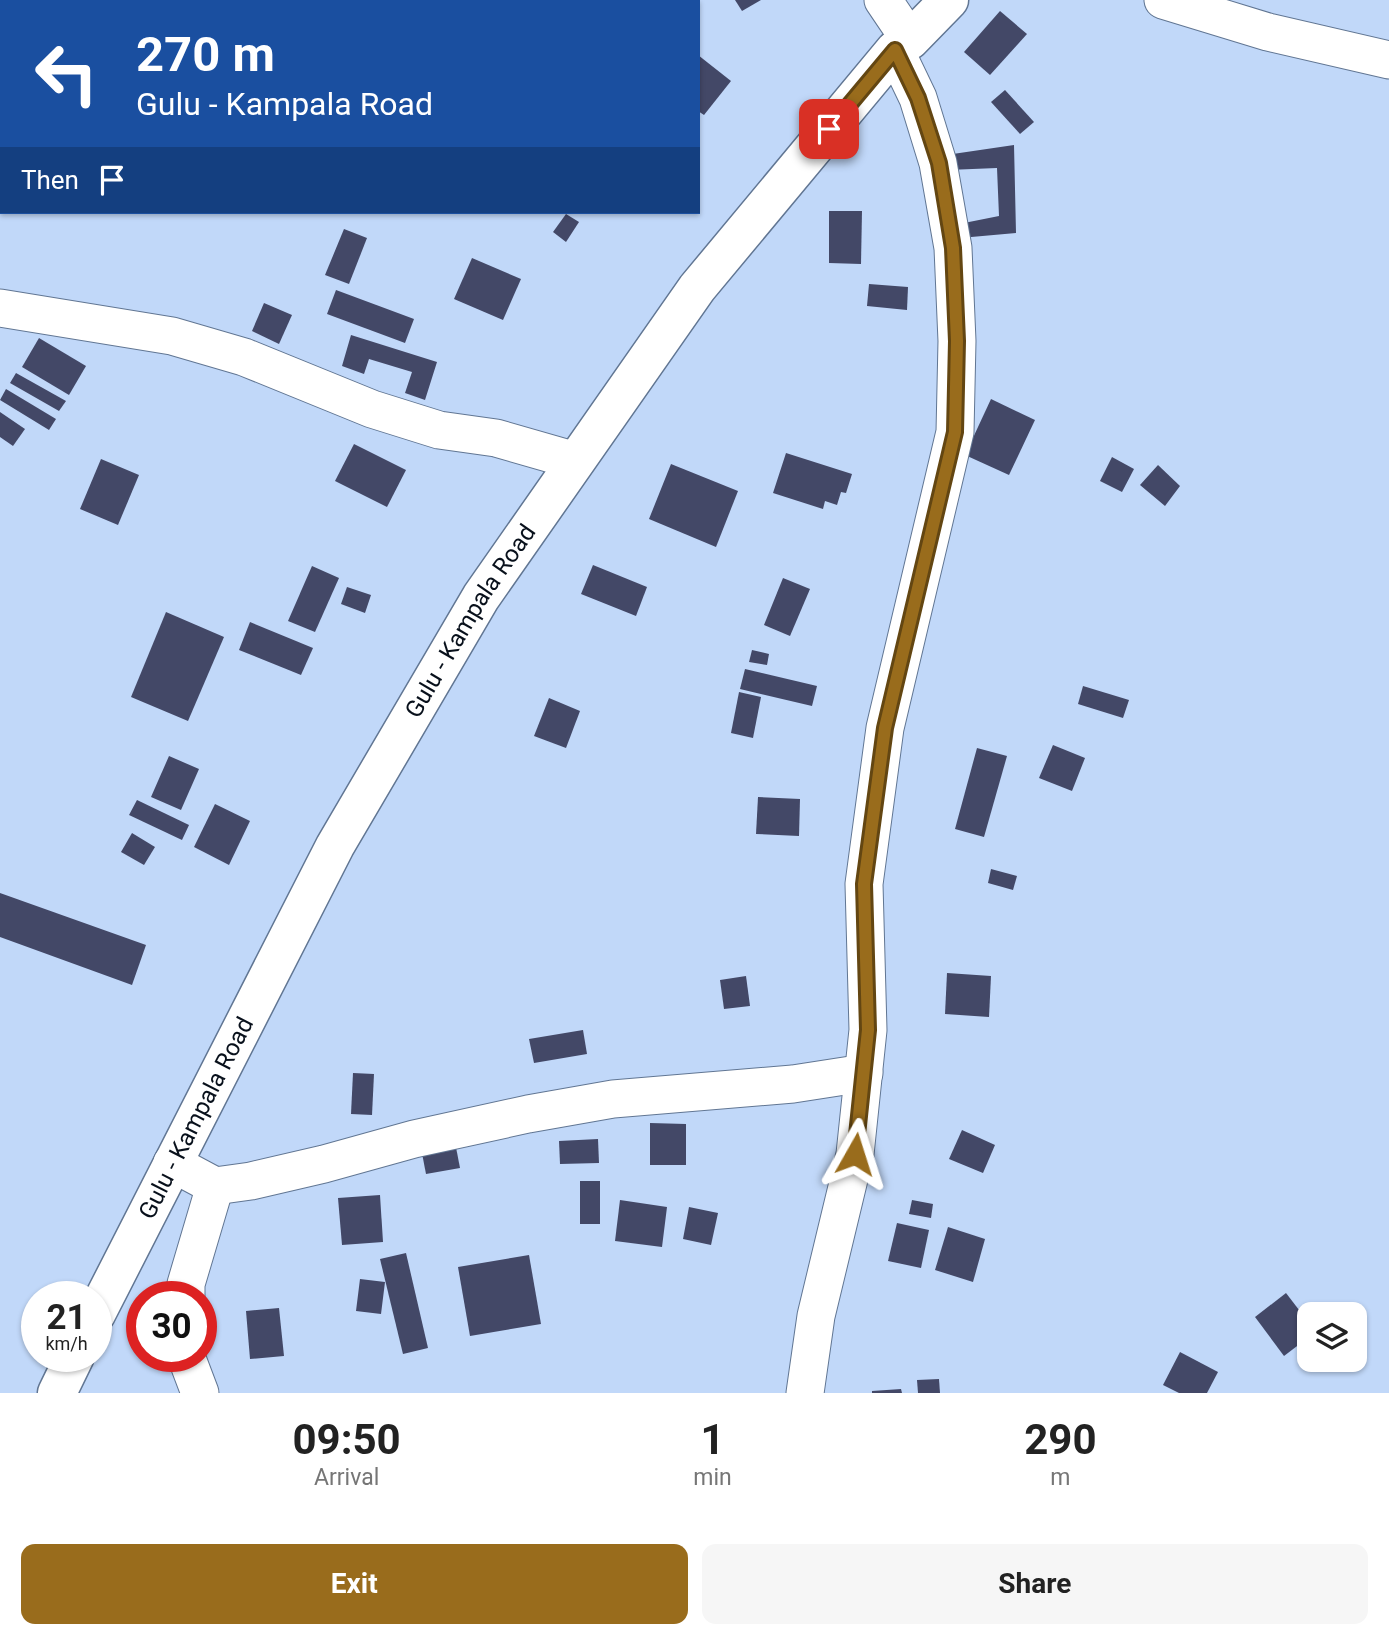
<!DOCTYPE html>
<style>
:root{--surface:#fff;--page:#f6f6f6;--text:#222;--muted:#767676;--accent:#996c1c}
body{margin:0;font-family:Roboto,sans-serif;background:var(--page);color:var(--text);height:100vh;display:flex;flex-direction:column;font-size:26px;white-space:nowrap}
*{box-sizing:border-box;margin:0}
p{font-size:23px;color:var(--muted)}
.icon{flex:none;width:38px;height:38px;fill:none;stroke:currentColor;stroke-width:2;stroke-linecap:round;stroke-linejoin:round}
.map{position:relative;height:1393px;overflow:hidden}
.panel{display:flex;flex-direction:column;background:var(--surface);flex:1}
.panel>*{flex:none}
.guide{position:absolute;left:0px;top:0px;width:700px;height:214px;box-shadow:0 2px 5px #0004;background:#1a4fa0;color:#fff;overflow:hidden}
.controls{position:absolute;left:1297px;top:1302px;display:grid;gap:14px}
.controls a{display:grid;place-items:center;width:70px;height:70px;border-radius:14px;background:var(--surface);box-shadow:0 2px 5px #0004;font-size:35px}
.speed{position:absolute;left:21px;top:1281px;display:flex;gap:14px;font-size:35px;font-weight:700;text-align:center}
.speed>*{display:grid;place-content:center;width:91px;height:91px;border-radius:50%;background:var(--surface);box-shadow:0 2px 5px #0004;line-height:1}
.speed small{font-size:18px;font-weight:400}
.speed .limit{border:10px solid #d22;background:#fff;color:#111}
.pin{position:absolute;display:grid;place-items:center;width:60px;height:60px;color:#fff;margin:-30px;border-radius:14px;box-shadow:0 4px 10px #0006}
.me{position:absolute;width:77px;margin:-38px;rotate:6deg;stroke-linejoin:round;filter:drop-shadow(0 0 5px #0008)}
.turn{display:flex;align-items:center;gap:24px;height:147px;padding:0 21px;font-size:32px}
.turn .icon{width:91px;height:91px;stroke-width:2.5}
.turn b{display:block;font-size:49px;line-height:60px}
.then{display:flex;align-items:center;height:66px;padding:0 21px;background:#0003;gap:14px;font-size:26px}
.eta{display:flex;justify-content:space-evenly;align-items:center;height:119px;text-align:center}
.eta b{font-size:42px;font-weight:700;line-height:49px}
.cta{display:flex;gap:14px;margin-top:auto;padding:14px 21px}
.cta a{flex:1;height:80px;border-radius:14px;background:var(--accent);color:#fff;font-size:28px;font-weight:700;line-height:80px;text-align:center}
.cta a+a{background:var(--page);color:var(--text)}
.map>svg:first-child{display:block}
</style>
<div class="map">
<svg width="1389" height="1393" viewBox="0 0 1389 1393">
<rect width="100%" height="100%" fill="#c1d8f9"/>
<!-- building -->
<g fill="#434867">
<path d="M735 0H761L742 11Z"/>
<path d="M1000 11 1027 34 990 75 964 52Z"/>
<path d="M698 55 731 81 704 115 698 111Z"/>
<path d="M1005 90 1034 122 1020 134 991 102Z"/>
<path d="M1014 145 1016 233 960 238 959 224 999 216 997 168 948 170 946 155Z"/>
<path d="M829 211H862L861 264 829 263Z"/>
<path d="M566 214 579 222 566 242 553 232Z"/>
<path d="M344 229 367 238 349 284 325 275Z"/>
<path d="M472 258 521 279 503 320 454 299Z"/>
<path d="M869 284 908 287 907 310 867 306Z"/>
<path d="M336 290 414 319 405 343 327 314Z"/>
<path d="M264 303 292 315 279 344 252 331Z"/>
<path d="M351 335 437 362 425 400 405 393 412 372 369 359 364 374 342 366Z"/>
<path d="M39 338 86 366 69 395 22 367Z"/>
<path d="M16 373 66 401 59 411 10 383Z"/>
<path d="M6 389 56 419 49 430 0 400Z"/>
<path d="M991 399 1035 420 1009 475 965 455Z"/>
<path d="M0 412 25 429 13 446 0 437Z"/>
<path d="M354 444 406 470 387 507 335 481Z"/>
<path d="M786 453 852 474 846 493 841 492 837 505 825 501 823 509 773 493Z"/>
<path d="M1112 457 1134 469 1122 492 1100 481Z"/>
<path d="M101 459 139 475 118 525 80 509Z"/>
<path d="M671 464 738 491 716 547 649 519Z"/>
<path d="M1158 465 1180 486 1165 506 1140 485Z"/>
<path d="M593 565 647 587 636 616 581 594Z"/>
<path d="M312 566 339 578 315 632 288 621Z"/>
<path d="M783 578 810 589 790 636 764 625Z"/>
<path d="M347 587 371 595 365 613 341 604Z"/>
<path d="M166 612 224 637 188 721 131 697Z"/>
<path d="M250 622 313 648 301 675 239 650Z"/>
<path d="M752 650 769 654 767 665 749 662Z"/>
<path d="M745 669 817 686 812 706 740 689Z"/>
<path d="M1083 686 1129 700 1123 718 1078 704Z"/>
<path d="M739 692 761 697 753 738 731 733Z"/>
<path d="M549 698 580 711 566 748 534 736Z"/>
<path d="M1053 745 1085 758 1072 791 1039 778Z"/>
<path d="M977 748 1007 756 984 837 955 829Z"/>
<path d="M169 756 199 769 181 810 151 797Z"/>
<path d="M758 797 800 799 799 836 756 834Z"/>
<path d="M137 800 189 825 182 840 129 815Z"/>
<path d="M215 804 250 821 229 865 194 847Z"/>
<path d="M132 833 155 847 144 865 121 852Z"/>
<path d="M991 869 1017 876 1013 890 988 883Z"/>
<path d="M0 893 146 945 132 985 0 937Z"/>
<path d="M947 973 991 976 989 1017 945 1014Z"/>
<path d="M746 976 750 1006 724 1009 720 980Z"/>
<path d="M583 1030 587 1054 534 1063 529 1039Z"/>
<path d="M353 1073 374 1074 372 1115 351 1114Z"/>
<path d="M650 1123 686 1124V1165H650Z"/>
<path d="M962 1130 995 1145 983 1173 949 1159Z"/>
<path d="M454 1137 460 1168 426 1174 420 1143Z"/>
<path d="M598 1139 599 1163 560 1164 559 1141Z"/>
<rect x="580" y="1181" width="20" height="43"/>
<path d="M380 1195 383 1242 342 1245 338 1198Z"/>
<path d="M620 1200 667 1207 662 1247 615 1241Z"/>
<path d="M912 1200 933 1204 931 1218 909 1214Z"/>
<path d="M689 1207 718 1213 711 1245 683 1239Z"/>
<path d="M897 1223 929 1230 921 1268 888 1261Z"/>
<path d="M948 1227 985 1239 973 1282 935 1270Z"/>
<path d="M406 1253 428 1348 403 1354 380 1259Z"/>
<path d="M529 1255 541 1324 470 1336 458 1267Z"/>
<path d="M360 1279 385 1282 381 1314 356 1311Z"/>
<path d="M1286 1293 1309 1323V1337L1284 1356 1255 1317Z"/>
<path d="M279 1308 284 1356 250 1359 246 1311Z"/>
<path d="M1180 1352 1218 1372 1207 1393H1179L1163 1385Z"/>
<path d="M939 1379 940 1393H918L917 1380Z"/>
<path d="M901 1389 902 1393H872V1391Z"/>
</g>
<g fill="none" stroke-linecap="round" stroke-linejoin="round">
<defs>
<g id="minor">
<path d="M883 0 910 40"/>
<path d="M1163 0 1268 32 1389 60"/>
<path d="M0 308 172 336 244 357 372 409 439 430 496 438 576 461"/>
<path d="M172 1163 215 1186 251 1181 324 1164 414 1139 528 1114 613 1099 793 1084 864 1073"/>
<path d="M186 1297V1284L215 1186"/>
<path d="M186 1356 200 1393"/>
<path d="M805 1393 816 1316 855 1154 868 1030 864 884 885 728 955 432 957 341 953 248 938 163 918 98 895 50"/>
</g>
<g id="major">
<path id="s1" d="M96 1314 335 846 481 597 697 288 895 50 910 40 949 0"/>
<path d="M57 1393 75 1356"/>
</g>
</defs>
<!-- minor casing -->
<use href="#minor" stroke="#617693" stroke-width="39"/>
<!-- major casing -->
<use href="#major" stroke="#617693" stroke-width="41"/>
<!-- minor -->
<use href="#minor" stroke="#fff" stroke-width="37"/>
<!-- major -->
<use href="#major" stroke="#fff" stroke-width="38"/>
</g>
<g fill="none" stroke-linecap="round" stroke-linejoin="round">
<defs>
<path id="route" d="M829 129 895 50 918 98 939 163 953 248 957 341 955 432 885 728 864 884 868 1030 855 1154"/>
</defs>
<!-- route casing -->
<use href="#route" stroke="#634612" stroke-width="18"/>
<!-- route -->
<use href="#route" stroke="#996c1c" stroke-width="12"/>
</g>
<g text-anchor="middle" stroke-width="7" stroke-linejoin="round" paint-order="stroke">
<!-- street labels -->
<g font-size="24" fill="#08101b" stroke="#d6e5f8">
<text dy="8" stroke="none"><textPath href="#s1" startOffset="788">Gulu - Kampala Road</textPath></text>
<text dy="8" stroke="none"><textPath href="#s1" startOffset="220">Gulu - Kampala Road</textPath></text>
</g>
</g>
</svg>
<div class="controls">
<a><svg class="icon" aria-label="layers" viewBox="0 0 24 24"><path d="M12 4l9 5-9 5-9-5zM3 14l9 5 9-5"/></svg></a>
</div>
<div class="speed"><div>21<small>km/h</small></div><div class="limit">30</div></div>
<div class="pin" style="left:829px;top:129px;background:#d93025"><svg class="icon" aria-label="arrive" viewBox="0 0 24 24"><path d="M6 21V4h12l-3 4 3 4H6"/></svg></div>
<svg class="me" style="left:855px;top:1154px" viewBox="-20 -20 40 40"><path d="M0-17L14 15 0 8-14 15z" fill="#996c1c" stroke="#fff" stroke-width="4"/></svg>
<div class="guide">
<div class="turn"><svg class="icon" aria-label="left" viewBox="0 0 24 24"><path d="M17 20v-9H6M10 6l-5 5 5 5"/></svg><div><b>270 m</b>Gulu - Kampala Road</div></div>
<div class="then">Then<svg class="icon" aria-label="arrive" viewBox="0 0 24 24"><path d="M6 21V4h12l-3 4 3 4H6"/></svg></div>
</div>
</div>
<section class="panel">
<div class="eta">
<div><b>09:50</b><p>Arrival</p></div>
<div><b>1</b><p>min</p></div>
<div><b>290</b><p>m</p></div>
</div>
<div class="cta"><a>Exit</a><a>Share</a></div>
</section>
